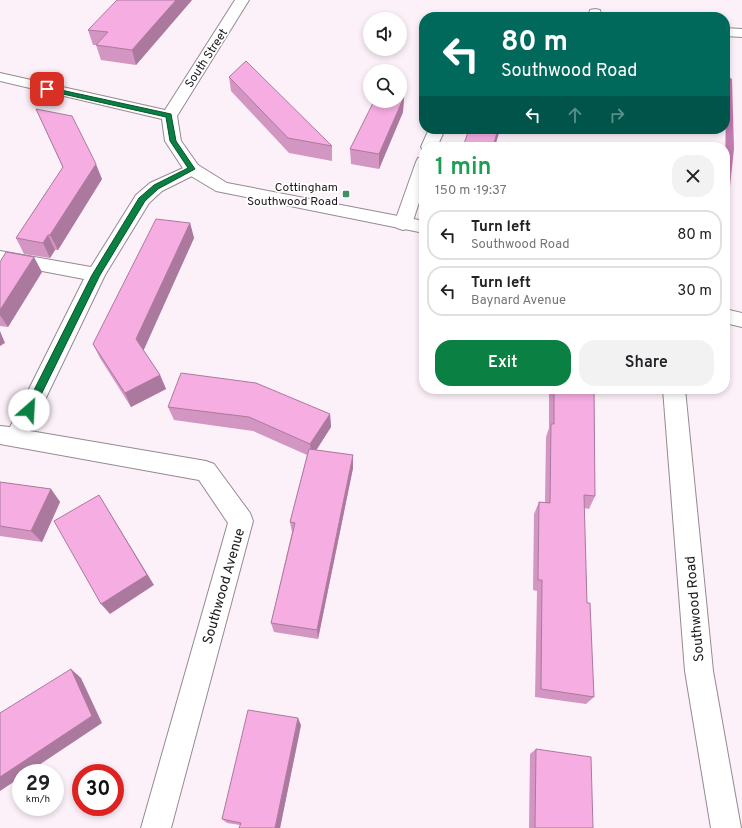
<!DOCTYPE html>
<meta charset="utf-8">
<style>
:root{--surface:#fff;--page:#f2f2f2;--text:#202124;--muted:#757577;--line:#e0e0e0;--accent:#0b8043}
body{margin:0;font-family:Overpass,sans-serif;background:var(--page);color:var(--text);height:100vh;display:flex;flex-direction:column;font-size:15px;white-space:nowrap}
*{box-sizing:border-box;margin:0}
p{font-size:13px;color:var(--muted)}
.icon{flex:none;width:22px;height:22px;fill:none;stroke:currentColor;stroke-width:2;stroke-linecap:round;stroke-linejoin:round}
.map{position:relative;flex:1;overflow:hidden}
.panel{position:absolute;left:419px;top:142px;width:311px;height:252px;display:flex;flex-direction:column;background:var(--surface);border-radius:16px;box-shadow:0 2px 6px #0003}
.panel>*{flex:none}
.banner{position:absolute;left:419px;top:12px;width:311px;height:122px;border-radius:16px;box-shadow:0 2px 6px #0003;background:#00695c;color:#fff;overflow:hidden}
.controls{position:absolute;left:363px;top:12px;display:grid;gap:8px}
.controls a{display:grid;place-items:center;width:44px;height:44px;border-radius:50%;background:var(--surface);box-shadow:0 2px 6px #0003;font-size:20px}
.speed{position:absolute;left:12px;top:764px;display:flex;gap:8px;font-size:20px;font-weight:700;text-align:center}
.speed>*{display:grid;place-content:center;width:52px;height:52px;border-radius:50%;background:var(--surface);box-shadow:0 2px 6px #0003;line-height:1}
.speed small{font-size:10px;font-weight:400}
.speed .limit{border:6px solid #d22;background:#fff;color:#111}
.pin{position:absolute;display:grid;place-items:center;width:34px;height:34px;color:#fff;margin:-17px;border-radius:8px;box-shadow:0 2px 6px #0006}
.me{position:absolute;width:44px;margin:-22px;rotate:26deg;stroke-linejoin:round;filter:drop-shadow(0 0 3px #0008)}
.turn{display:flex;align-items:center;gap:14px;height:84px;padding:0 16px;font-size:18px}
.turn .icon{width:52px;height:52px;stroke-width:2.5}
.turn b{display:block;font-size:28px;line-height:34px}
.lanes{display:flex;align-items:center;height:38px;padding:0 16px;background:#0003;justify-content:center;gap:20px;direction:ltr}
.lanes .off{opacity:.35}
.round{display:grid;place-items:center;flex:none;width:42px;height:42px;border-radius:16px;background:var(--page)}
.head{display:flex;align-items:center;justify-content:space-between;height:68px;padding:0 16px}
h1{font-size:24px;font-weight:600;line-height:30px;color:#1e9e55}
.cta{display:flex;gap:8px;margin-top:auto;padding:8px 16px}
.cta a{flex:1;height:46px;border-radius:16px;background:var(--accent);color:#fff;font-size:16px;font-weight:600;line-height:46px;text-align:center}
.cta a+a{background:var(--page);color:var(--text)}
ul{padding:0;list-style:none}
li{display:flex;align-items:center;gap:12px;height:50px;margin:0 8px 6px;padding:0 8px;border:2px solid var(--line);border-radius:16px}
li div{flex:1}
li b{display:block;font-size:15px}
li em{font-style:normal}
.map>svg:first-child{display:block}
</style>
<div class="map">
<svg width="742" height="828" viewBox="0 0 742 828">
<rect width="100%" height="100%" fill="#fdf1f9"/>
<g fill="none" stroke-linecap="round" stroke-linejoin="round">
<!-- stream -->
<path fill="#c07baf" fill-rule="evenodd" d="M729 77 732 79 734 149 729 196 725 199 726 79Z"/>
<defs>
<g id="street">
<path d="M595 9 600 10 602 17H588L590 10Z"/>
<path d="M725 28 742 29V37L725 36Z"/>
<path d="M429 129H445L437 147H424L423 150 421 147Z"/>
<path d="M424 157V187L412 224 409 228 403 230 397 228 394 224 416 162 418 158Z"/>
<path d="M192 164 198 165 200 169 198 173 162 191 149 203 105 275 30 431 206 461 214 464 250 513 253 521 171 828H141L228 523 199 480 0 444V426L10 427 84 279 0 263V251L91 267 136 195 150 183Z"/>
<path d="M725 309 742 313V327L725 323Z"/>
</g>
<g id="secondary">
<path d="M235 0H249L177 116 181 141 198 165 227 183 424 221V233L216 191 186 173 165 141 162 119 0 81V73L165 110Z"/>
<path d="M663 389H685L713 671 741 828H711L685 671Z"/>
</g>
</defs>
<!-- street casing -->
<use href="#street" stroke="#948a91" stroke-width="2"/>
<!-- secondary casing -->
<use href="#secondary" stroke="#948a91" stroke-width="2"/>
<!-- street -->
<use href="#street" fill="#fff" fill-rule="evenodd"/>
<!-- secondary -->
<use href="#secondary" fill="#fff" fill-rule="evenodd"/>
</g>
<!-- wall -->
<g fill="#d395c2">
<path d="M192 0 136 65 101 60 96 45H93L88 30Z"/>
<path d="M229 77 332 146V161L289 153 231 91Z"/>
<path d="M404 97 403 112 379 169 351 164 350 149Z"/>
<path d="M36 109 102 179 58 250H55L50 258 24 254 16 238 63 168Z"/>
<path d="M190 223 194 238 143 350 160 375 166 389 131 407 100 358 93 344Z"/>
<path d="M0 262 42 272 8 327 0 326Z"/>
<path d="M549 389H594L595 496 589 509 584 508 587 603 594 697 586 704 535 697 537 591 533 590 534 514 539 502H545L546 437 549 428Z"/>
<path d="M168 407 330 414 331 427 316 450 353 455V468L318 639 274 632 271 623 292 532 290 522 307 455 253 431 174 420Z"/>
<path d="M0 482 51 489 60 502 42 542 0 536Z"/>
<path d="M301 725 280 828H239L240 825 227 823 222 819Z"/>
<path d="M536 749 593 828H529L530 754Z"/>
</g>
<!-- shaded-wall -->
<g fill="#ac799e">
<path d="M176 0H192L136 65 132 50Z"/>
<path d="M404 97 403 112 379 169V154Z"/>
<path d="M498 129H500L495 147H493Z"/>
<path d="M96 164 102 179 58 250 50 235Z"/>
<path d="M190 223 194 238 142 354 136 339Z"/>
<path d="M48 235 55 250 50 258 43 243Z"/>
<path d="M34 257 42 272 8 327 0 315V310Z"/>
<path d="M0 331 5 343 0 346Z"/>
<path d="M160 375 166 389 131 407 125 393Z"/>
<path d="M330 414 331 427 312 457 310 444Z"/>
<path d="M353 455V468L318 639 317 630Z"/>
<path d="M51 489 60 502 42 542 31 531Z"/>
<path d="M99 495 154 585 110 614 101 604Z"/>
<path d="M71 669 81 678 102 723 27 773H21V777L0 791V777Z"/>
<path d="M298 718 301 725 280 828H275Z"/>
</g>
<!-- building -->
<g fill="#f5ade2" stroke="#ac799e">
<path d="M117 0H176L132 50 96 45 108 32 88 30Z"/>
<path d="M246 61 332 146 288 138 229 77Z"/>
<path d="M400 96 404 97 379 154 350 149 374 101H400Z"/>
<path d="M36 109 72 116 96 164 50 235H48L43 243 16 238 63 167Z"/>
<path d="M469 129H498L493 147H463Z"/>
<path d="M156 219 190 223 136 339 160 375 125 393 93 344Z"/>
<path d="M6 252 34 257 0 310V262Z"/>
<path d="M181 373 256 383 330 414 310 444 249 417 168 407Z"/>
<path d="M554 389H594L595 496 584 495 587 603H590L594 697 541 689 542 580H538L539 502 550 503 551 424H554Z"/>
<path d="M309 449 353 455 317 630 271 623 295 523 290 522Z"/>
<path d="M0 482 51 489 31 531 0 526Z"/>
<path d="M99 495 147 575 101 604 54 521Z"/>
<path d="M71 669 92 716 0 777V713Z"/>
<path d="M248 710 298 718 275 828H239L241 823 222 819Z"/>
<path d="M536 749 591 757 593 828H535Z"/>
</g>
<!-- route -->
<path fill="#0b8043" stroke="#07532c" d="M47 87 171 114 176 141 195 169 158 189 145 201 100 275 32 413 29 414 24 410 92 275 139 198 154 185 188 168 170 141 166 117 45 90V87Z"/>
<!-- markers -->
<rect fill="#3f9163" stroke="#fff" stroke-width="1.5" x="342" y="190" width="8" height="8" rx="2"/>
<g text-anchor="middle" stroke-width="3.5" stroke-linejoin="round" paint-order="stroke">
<!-- far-street labels -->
<g font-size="12" fill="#1d191c" stroke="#fff">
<text transform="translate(206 58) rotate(-57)" y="4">South Street</text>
</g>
<!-- far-poi labels -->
<g font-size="12" fill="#1d191c" stroke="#fff" text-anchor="end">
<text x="338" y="191">Cottingham<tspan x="338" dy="14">Southwood Road</tspan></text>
</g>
<!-- street labels -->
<g font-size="14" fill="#1d191c" stroke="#fff">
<text transform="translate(223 586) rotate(-74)" y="5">Southwood Avenue</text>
<text transform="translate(694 609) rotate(-95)" y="5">Southwood Road</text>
</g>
</g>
</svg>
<div class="controls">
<a><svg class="icon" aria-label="sound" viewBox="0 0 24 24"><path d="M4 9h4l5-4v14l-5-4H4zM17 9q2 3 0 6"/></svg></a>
<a><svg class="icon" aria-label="search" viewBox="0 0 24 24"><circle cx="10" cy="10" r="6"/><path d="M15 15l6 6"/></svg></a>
</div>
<div class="speed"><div>29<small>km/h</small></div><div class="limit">30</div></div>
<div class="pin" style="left:47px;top:89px;background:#d93025"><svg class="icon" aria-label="arrive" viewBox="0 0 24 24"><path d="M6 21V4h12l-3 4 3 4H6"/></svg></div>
<svg class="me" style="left:29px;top:410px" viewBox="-20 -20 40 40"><circle r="19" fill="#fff"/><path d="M0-13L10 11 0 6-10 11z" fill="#0b8043"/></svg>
<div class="banner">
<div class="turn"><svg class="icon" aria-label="left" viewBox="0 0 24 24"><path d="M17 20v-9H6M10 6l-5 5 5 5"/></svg><div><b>80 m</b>Southwood Road</div></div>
<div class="lanes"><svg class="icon" aria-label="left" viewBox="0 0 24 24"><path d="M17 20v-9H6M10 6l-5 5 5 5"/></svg><svg class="icon off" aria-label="ahead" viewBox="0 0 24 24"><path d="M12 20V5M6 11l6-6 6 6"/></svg><svg class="icon off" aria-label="right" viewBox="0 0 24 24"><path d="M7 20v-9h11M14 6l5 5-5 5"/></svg></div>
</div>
<section class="panel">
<div class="head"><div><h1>1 min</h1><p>150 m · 19:37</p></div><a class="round"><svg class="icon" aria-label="close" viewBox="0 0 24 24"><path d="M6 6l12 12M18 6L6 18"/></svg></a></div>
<ul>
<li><svg class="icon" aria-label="left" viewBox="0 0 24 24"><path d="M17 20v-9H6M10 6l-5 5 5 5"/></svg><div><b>Turn left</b><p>Southwood Road</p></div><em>80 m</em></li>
<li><svg class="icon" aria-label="left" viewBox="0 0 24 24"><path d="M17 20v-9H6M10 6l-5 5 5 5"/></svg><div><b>Turn left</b><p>Baynard Avenue</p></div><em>30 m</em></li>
</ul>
<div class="cta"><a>Exit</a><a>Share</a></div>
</section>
</div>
